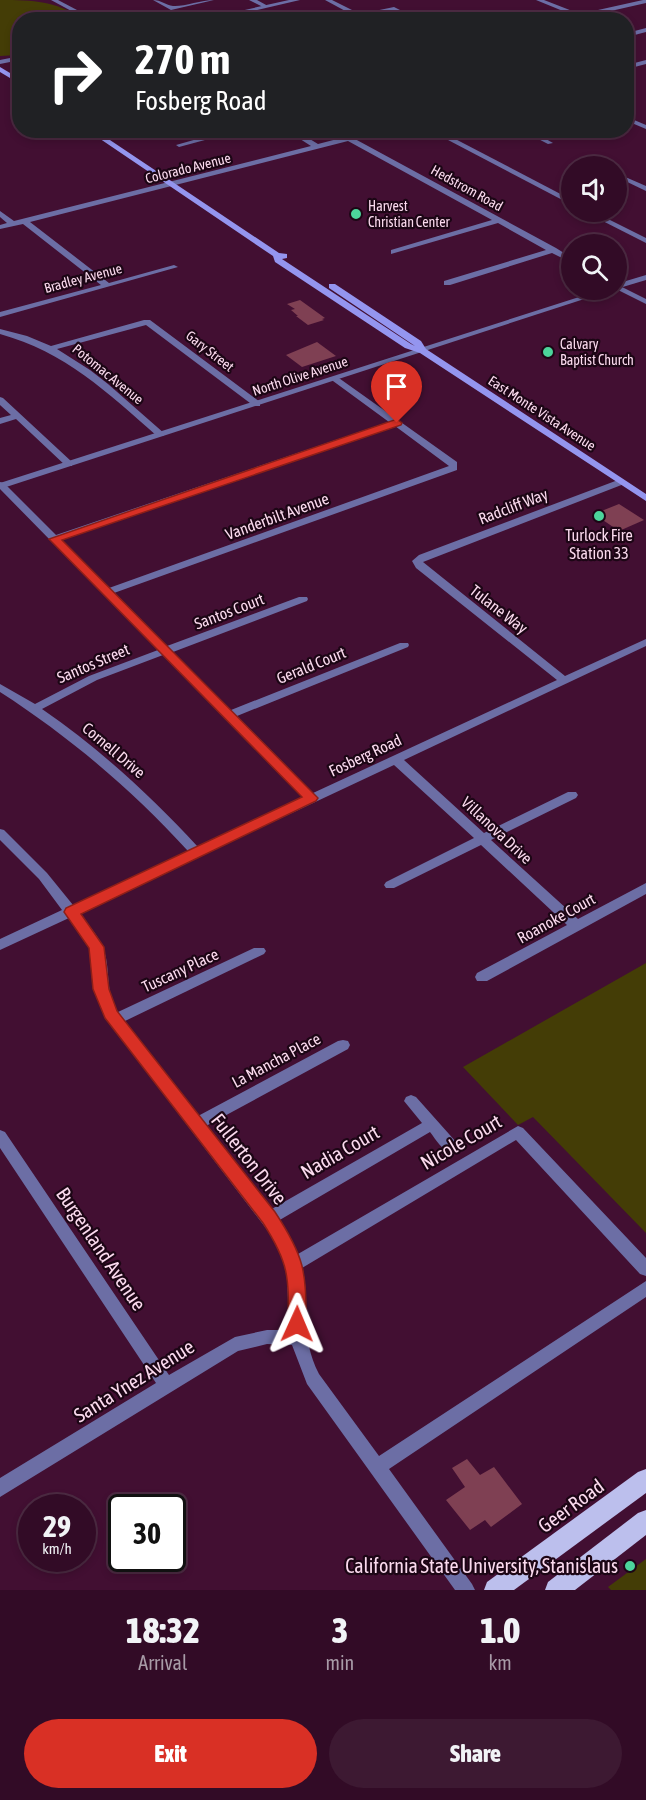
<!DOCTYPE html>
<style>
:root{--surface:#320b26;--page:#3d1932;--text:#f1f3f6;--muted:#a89ba7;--line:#4d2b43;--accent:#d93025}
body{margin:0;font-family:"Asap Condensed",sans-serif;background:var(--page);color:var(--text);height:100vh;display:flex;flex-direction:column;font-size:22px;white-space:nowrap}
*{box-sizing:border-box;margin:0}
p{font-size:20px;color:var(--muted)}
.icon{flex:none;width:33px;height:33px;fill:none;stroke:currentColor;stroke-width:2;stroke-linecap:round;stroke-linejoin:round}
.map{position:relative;height:1590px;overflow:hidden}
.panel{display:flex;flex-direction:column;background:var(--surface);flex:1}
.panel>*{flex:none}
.guide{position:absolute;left:12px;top:12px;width:622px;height:126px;border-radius:24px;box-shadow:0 3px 9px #0003,0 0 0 2px var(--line);background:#202124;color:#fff;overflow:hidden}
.tools{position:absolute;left:561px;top:156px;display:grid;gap:12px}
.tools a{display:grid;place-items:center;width:66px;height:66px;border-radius:50%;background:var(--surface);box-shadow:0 3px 9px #0003,0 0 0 2px var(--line);font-size:30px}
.speed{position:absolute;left:18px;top:1494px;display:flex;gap:12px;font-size:30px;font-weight:700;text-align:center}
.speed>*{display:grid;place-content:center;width:78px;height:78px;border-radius:50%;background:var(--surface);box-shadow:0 3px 9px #0003,0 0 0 2px var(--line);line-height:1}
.speed small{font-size:15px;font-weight:400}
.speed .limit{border:3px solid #111;border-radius:9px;background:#fff;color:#111}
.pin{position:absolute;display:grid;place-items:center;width:51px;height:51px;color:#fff;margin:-62px -26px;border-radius:50% 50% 50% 0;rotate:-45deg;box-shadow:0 0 6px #0007}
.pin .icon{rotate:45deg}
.me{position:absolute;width:66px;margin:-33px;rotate:1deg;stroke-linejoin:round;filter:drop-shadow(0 0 4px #0008)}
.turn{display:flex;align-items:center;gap:21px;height:126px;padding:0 24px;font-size:27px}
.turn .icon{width:78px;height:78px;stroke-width:2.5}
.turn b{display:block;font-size:42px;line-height:51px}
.eta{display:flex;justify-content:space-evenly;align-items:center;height:102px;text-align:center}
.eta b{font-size:36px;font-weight:800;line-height:42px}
.button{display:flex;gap:12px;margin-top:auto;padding:12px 24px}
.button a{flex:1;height:69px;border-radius:36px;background:var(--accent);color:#fff;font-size:24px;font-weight:800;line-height:69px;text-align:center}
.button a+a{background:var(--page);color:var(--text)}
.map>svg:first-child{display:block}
</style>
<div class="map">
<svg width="646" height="1590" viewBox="0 0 646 1590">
<rect width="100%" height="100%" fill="#420f32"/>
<!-- green -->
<g fill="#443d06">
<path d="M0 0C36 0 53 1 85 19L20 20 19 55 0 56Z"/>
<path d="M646 963V1233L533 1117 518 1125 463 1067Z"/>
<path d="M646 1559V1590H611L608 1587Z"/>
</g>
<!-- building -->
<g fill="#7f4053">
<path d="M300 300 325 318 322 319 324 320 308 325 296 316H298L291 310 295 309 287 304Z"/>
<path d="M317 342 336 356 302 367 286 355Z"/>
<path d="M619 504 644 520 619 531 594 514Z"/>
<path d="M467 1459 480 1475 494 1467 522 1504 491 1527 485 1520 470 1530 446 1500 465 1487 452 1468Z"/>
</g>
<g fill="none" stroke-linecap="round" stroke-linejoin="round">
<!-- minor -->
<g fill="#6c6ea5" fill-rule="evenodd">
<path d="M51 0H58L96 20H88Z"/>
<path d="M153 0C161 0 166 5 173 6 183 7 201 0 214 0L171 10Z"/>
<path d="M249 0H257L268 6 263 7Z"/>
<path d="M325 0H332L360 14 394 7 420 20H411L393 11 365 17 370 20H362Z"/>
<path d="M536 0H544L580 14 643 0H646V3L580 18Z"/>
<path d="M646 28V32L627 37V33Z"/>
<path d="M646 60V64L627 69V65Z"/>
<path d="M627 117 646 125V129L627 121Z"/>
<path d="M229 130H242L179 147 176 145Z"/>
<path d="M286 130H295L318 144 372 130H385L355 139 556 248 572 258V263L552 253 450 285H444V281L546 250 498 223 391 254V250L492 220 348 141 30 222 109 283 174 265 178 267 0 317V312L101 285 23 224 0 229V225L7 223 0 217V211L14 221 311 146Z"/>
<path d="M429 130H438L572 200V205Z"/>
<path d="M521 130H530L553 143 548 144Z"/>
<path d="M623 176 646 186V191L621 179V177Z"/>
<path d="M585 212H594L646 238V243Z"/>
<path d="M616 284 646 299V304L616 289Z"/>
<path d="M144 320H150L260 402V406H254L146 325 57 349 90 370 108 384 165 434 163 436H157C107 392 65 352 0 334V329L27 336 51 346Z"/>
<path d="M336 376 457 462V470L114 593 167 646 299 597H307L308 599 307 601 173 652 231 710 400 643H408L409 645 408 647 237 716 313 793 557 680 416 568 412 561 419 555 618 480H624V484L423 562 565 676 646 639V646L404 760 484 833 568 792H576L578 795 576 798 491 840 578 919 646 883V894L487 981H477L475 977 477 973 567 925 481 845 394 888H386L384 885 386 882 474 838 394 765 79 913C90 927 103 940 106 958 110 980 106 991 118 1012L254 948H264L266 951 264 954 125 1021 198 1116 338 1041 343 1040 348 1041 350 1045 348 1049 206 1126 270 1210 422 1123 404 1101 406 1097 411 1095 416 1097 457 1143 459 1147 457 1151C445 1156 437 1141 430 1132L278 1221 288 1234 298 1254 518 1126 523 1128 646 1258V1276L640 1274 516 1140 302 1268C310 1306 299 1335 319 1374L379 1456 646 1281V1297L389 1469 472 1584 475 1590H455L307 1384 292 1345 267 1344 238 1351 0 1497V1478L156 1383 0 1148V1130L5 1132 169 1375 235 1337 267 1330H289L287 1273 278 1244 110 1024 94 989 92 957 88 944 69 918 0 950V939L62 910 39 879 0 840V829L4 830 47 873 73 905 188 851C132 790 70 737 0 692V684L35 704 89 676 158 650 0 489V482L4 483 56 535 389 422 333 381 332 379ZM395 426 449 466 109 588 61 540ZM163 655 304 798 198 847C151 796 100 749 42 709L97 680Z"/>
<path d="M0 397 3 398 72 462V466H66L16 419 0 424V418L11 415 0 405Z"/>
</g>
<!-- tertiary -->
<g fill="#6c6ea5" fill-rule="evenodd">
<path d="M289 0H300L214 20H200Z"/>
<path d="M20 56V60L0 64V60Z"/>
<path d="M646 275V280L616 289V284Z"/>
<path d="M601 290H612L0 489V483Z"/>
</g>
<!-- secondary -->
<g fill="#9495ef" fill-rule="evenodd">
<path d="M0 67 20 79V84L0 72Z"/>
<path d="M87 130H95L279 253 287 254V258L282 259 411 344 415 346 329 288V284H335L421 341 426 349 646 494V501L420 353 405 348 275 262 273 256Z"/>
</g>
<!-- primary -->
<g fill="#bcbfed" fill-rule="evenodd">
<path d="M646 1469V1493L514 1590H484L487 1582 638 1472Z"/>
<path d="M646 1510V1535L575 1590H545L548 1582 638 1513Z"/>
</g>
</g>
<!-- route -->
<path fill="#d93025" stroke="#8d1f18" stroke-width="1.5" d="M397 419 402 423 401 425 62 540 318 798 316 801 81 914 104 947 109 989 117 1011 275 1212C304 1256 307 1272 306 1324L303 1330 297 1332 290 1330 288 1324C289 1277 289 1263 263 1223L105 1018 93 989 89 948 64 912 66 908 302 797 49 539Z"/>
<!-- markers -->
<g fill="#4cd49b" stroke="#1c0615" stroke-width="2">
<circle cx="356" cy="214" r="6"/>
<circle cx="548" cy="352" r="6"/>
<circle cx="599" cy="516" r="6"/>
<circle cx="630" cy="1566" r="6"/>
</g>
<g text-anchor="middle" stroke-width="4.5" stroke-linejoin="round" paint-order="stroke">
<!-- far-street labels -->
<g font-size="14" fill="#fbdaee" stroke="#1c0615">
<text transform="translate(188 168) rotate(-14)" y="5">Colorado Avenue</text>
<text transform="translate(467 188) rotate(29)" y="5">Hedstrom Road</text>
<text transform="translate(83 278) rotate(-15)" y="5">Bradley Avenue</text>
<text transform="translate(210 351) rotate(38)" y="5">Gary Street</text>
<text transform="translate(108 374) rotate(39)" y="5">Potomac Avenue</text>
<text transform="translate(300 376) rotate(-18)" y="5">North Olive Avenue</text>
<text transform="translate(542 413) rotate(33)" y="5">East Monte Vista Avenue</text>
</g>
<!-- far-poi labels -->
<g font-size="14" fill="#fbdaee" stroke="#1c0615" text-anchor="start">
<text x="368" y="211">Harvest<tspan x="368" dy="16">Christian Center</tspan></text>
<text x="560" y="349">Calvary<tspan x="560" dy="16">Baptist Church</tspan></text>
</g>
<!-- street labels -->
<g font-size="16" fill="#fbdaee" stroke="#1c0615">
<text transform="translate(513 506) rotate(-21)" y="6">Radcliff Way</text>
<text transform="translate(277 516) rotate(-20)" y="6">Vanderbilt Avenue</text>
<text transform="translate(499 609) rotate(38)" y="6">Tulane Way</text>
<text transform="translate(229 611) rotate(-21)" y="6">Santos Court</text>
<text transform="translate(93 663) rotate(-23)" y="6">Santos Street</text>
<text transform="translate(311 665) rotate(-22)" y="6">Gerald Court</text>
<text transform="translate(114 750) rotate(40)" y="6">Cornell Drive</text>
<text transform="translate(365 755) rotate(-25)" y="6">Fosberg Road</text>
<text transform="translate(497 830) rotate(43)" y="6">Villanova Drive</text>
<text transform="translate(556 918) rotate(-29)" y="6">Roanoke Court</text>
<text transform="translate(180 970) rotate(-25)" y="6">Tuscany Place</text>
<text transform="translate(276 1060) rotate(-28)" y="6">La Mancha Place</text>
</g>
<!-- poi labels -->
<g font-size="16" fill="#fbdaee" stroke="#1c0615">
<text x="599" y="541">Turlock Fire<tspan x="599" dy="18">Station 33</tspan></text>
</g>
<!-- near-street labels -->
<g font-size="20" fill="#fbdaee" stroke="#1c0615">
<text transform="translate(461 1142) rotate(-30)" y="7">Nicole Court</text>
<text transform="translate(340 1152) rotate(-30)" y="7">Nadia Court</text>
<text transform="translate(249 1159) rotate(52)" y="7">Fullerton Drive</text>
<text transform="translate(101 1249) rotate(56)" y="7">Burgenland Avenue</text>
<text transform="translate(134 1381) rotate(-32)" y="7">Santa Ynez Avenue</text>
<text transform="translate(571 1506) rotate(-36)" y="7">Geer Road</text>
</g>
<!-- near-poi labels -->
<g font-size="20" fill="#fbdaee" stroke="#1c0615" text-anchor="end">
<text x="618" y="1573">California State University, Stanislaus</text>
</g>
</g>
</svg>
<div class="tools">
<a><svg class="icon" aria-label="sound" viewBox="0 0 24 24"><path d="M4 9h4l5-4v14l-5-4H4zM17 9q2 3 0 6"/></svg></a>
<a><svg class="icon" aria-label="search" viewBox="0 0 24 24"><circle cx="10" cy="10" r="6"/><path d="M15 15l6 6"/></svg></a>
</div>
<div class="speed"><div>29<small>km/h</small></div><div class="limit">30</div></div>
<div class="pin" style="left:397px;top:423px;background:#d93025"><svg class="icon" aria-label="arrive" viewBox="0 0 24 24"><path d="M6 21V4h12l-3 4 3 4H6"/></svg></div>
<svg class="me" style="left:297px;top:1324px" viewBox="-20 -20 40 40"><path d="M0-17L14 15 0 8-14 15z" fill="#d93025" stroke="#fff" stroke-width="4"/></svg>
<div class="guide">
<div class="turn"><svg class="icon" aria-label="right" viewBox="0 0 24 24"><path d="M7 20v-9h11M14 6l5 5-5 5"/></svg><div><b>270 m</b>Fosberg Road</div></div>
</div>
</div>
<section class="panel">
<div class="eta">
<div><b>18:32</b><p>Arrival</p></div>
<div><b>3</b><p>min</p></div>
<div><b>1.0</b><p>km</p></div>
</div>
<div class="button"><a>Exit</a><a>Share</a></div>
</section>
